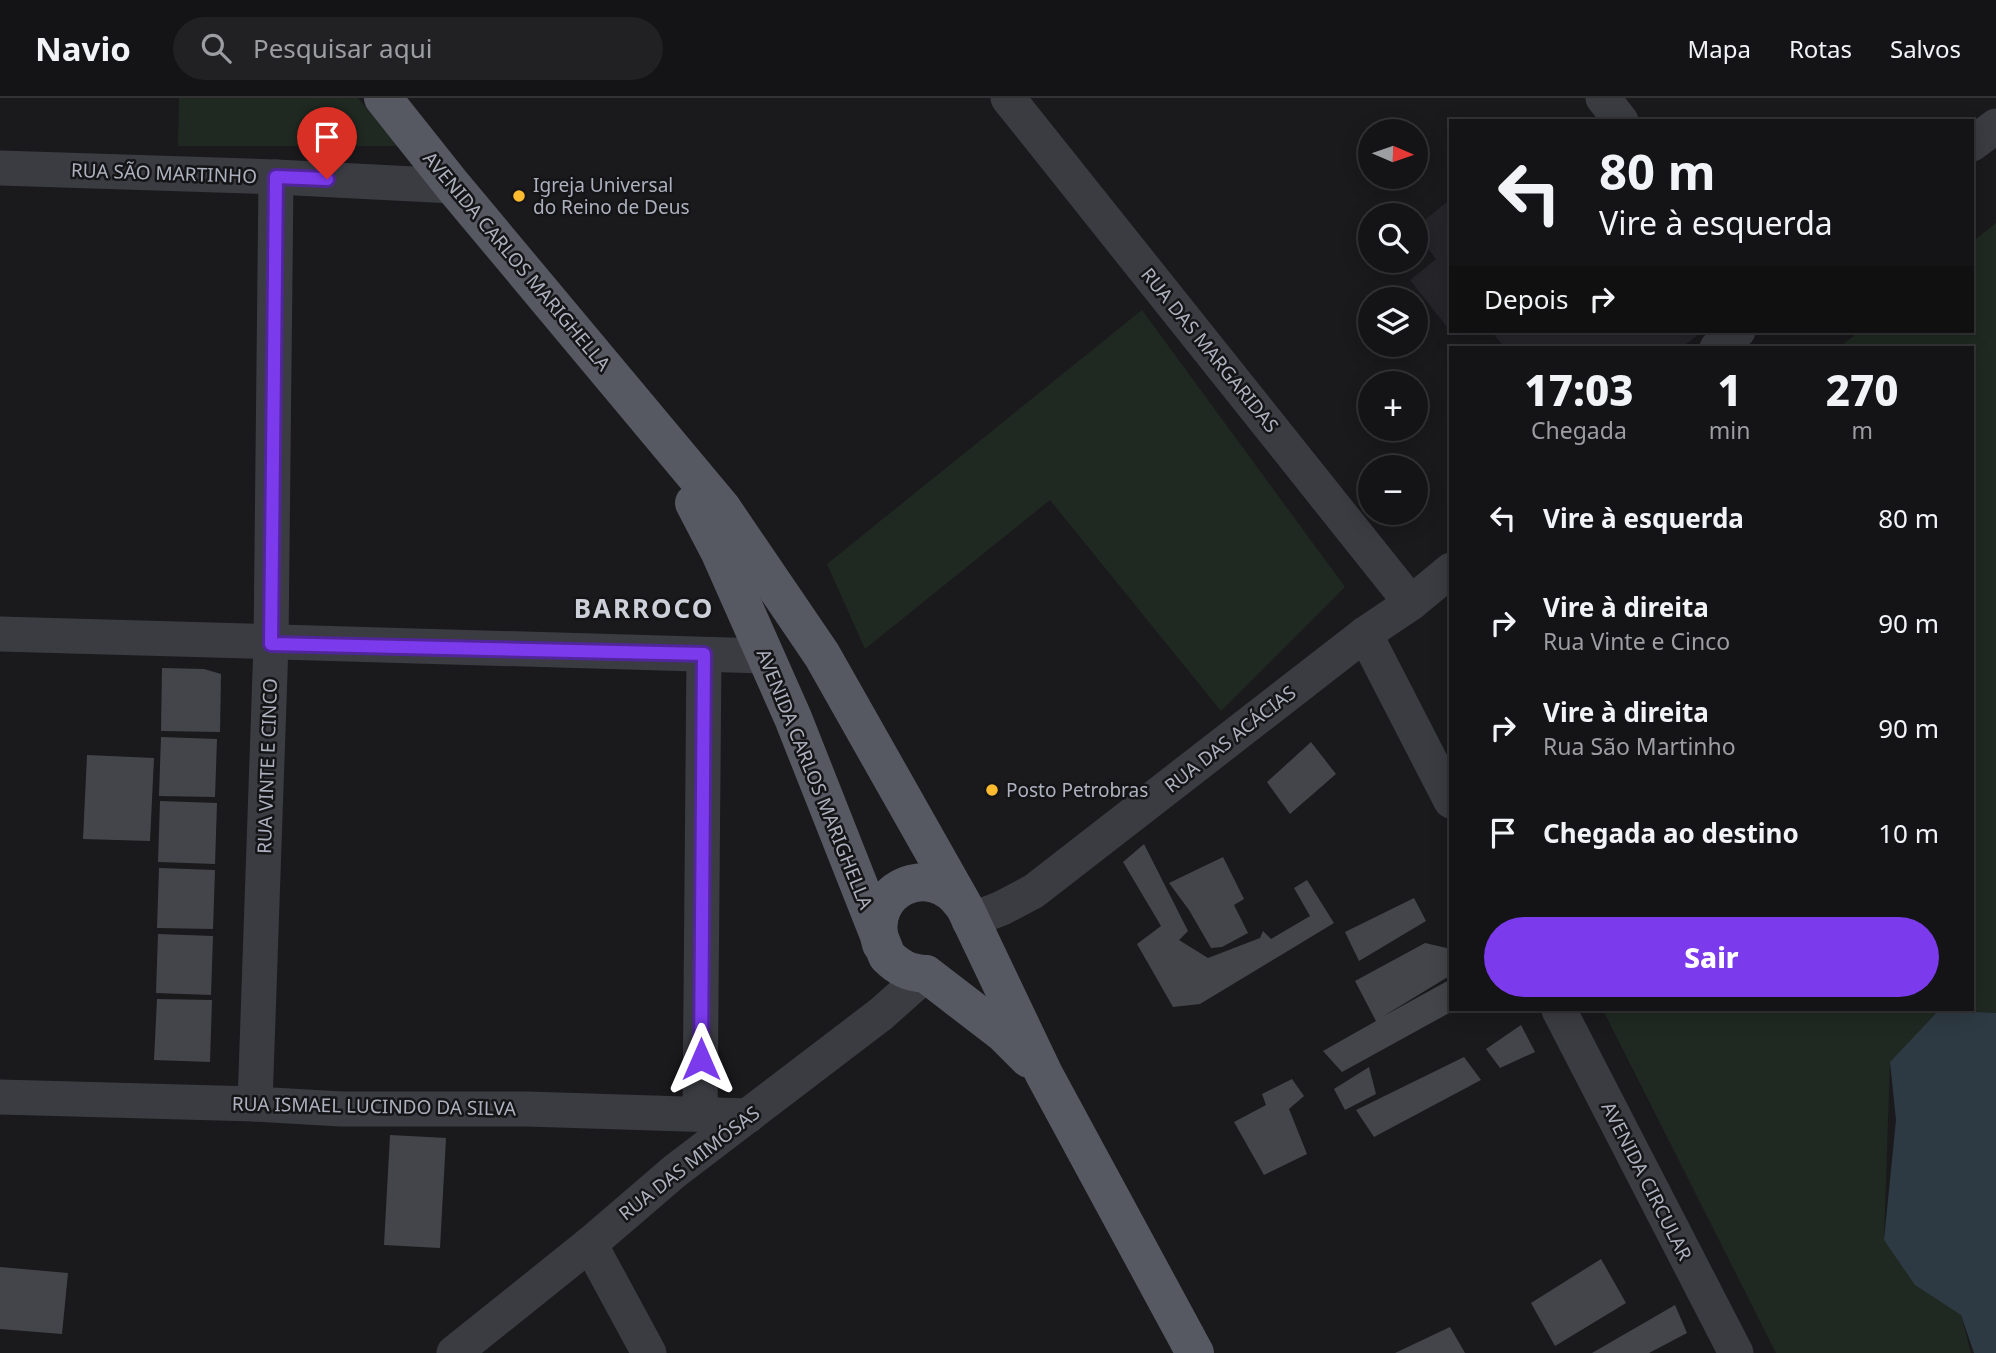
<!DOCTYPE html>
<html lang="pt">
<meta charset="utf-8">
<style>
:root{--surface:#141416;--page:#212123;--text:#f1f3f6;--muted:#9d9ea1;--line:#333335;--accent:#7c3aed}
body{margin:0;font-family:"Noto Sans",sans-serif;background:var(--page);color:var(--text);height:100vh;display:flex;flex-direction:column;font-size:26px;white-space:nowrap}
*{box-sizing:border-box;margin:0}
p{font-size:23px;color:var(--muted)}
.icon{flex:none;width:38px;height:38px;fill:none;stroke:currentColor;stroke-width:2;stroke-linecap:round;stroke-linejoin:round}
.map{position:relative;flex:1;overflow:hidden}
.drawer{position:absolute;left:1449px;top:248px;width:525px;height:665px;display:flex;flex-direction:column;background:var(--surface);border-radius:0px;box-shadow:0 4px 18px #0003,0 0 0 2px var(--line)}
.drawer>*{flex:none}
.top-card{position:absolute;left:1449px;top:21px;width:525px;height:214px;border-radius:0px;box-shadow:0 4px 18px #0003,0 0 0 2px var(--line);background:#141416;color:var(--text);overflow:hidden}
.needle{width:46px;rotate:92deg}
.buttons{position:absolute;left:1358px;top:21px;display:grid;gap:14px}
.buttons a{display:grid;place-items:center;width:70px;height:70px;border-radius:50%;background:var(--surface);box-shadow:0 4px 18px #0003,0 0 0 2px var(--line);font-size:35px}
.pin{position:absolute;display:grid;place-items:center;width:60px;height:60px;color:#fff;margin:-72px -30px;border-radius:50% 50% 50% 0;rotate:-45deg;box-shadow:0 0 7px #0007}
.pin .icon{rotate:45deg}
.me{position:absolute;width:77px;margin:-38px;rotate:0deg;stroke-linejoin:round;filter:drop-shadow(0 0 5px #0008)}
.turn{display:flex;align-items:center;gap:24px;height:147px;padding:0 35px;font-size:32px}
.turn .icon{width:91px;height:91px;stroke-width:2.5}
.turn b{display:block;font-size:49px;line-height:60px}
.then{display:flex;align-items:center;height:66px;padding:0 35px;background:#0003;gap:14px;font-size:26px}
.eta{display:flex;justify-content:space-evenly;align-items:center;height:119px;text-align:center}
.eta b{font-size:42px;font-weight:800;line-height:49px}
.button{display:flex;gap:14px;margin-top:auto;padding:14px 35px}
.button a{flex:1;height:80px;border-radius:42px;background:var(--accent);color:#fff;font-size:28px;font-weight:800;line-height:80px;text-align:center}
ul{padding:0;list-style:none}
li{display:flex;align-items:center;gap:21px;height:105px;padding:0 35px}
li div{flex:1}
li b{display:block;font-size:26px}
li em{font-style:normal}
header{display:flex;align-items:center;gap:42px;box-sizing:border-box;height:98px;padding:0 35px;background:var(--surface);border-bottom:2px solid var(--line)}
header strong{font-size:33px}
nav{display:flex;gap:38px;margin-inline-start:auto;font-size:24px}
.search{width:490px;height:63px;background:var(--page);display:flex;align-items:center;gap:18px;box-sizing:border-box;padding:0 24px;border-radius:38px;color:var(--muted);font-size:26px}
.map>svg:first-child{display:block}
</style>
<header>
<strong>Navio</strong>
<div class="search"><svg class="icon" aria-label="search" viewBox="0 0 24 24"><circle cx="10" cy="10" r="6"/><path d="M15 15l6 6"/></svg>Pesquisar aqui</div>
<nav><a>Mapa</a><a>Rotas</a><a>Salvos</a></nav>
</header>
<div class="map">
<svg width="1996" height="1255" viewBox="0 0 1996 1255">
<rect width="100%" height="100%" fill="#1a1a1d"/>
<!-- built -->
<g fill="#26262a">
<path d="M1451 101 1452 233 1451 234 1410 182 1436 161 1416 135V129Z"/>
<path d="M1491 233H1703L1681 250H1505Z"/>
</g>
<!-- green -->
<g fill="#1f2921">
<path d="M179 0H358L398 48H178Z"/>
<path d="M1996 125V915L1957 912H1972V250H1838L1860 233H1972V144Z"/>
<path d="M1142 212 1345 489 1221 613 1050 402 865 551 827 466Z"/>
<path d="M1603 912H1939L1890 964 1884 1141 1961 1217 1971 1255H1776Z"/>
</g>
<!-- water -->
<path fill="#2e3a43" d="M1939 912 1996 915V1255H1974L1961 1217 1915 1187 1884 1142 1896 1022 1890 964Z"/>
<!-- building -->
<g fill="#44454a">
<path d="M162 570 204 571 221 576 220 634 161 633Z"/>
<path d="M161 639 217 641 215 699 159 698Z"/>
<path d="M1311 644 1336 676 1290 716 1267 684Z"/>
<path d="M87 657 154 660 150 743 83 741Z"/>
<path d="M160 703 217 705 215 766 158 764Z"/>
<path d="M1144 746 1188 833 1179 842 1208 860 1260 840 1263 833 1271 841 1310 818 1294 790 1307 782 1334 825 1200 906 1173 909 1137 846 1161 828 1123 764Z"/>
<path d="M1223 759 1244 801 1234 807 1248 835 1222 849 1211 850 1189 812 1169 785Z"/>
<path d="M159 770 215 772 213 831 157 830Z"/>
<path d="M1414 800 1426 823 1359 863 1345 834Z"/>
<path d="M158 836 213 838 211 897 156 895Z"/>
<path d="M1425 845 1451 851V877L1382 919 1451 881V914L1342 974 1323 953 1376 923 1355 883Z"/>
<path d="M157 901 212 902 210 964 154 962Z"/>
<path d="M1521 927 1535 954 1500 970 1486 951Z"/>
<path d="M1464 959 1481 982 1374 1039 1356 1012Z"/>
<path d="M1369 969 1376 996 1345 1012 1334 991Z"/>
<path d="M1292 981 1304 998 1289 1011 1307 1056 1264 1077 1234 1024 1266 1007 1262 996Z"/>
<path d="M390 1037 446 1040 440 1150 384 1147Z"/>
<path d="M1601 1161 1626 1205 1555 1248 1531 1205Z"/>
<path d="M0 1169 68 1175 62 1236 0 1231Z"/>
<path d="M1675 1207 1687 1235 1649 1255H1592Z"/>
<path d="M1450 1229 1465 1255H1395Z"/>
</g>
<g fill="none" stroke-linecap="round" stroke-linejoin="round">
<!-- minor -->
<g stroke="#3b3c42" stroke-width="35">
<path d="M1008 0 1411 505"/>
<path d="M1603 0 1621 23"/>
<path d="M1972 46 1996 28"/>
<path d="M0 70 276 79 453 88"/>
<path d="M1717 250 1738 233"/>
<path d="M0 536 765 558"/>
<path d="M1365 536 1451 703"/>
<path d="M969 823 1002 810 1034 793 1365 536 1411 505 1451 472"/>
<path d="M1559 912 1736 1255"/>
<path d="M0 999 255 1006 341 1011H527L748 1018"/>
<path d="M255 1006 271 546 276 79"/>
<path d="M700 1016 704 557"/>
<path d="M590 1146 649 1255"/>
<path d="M454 1255 590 1146 675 1073 881 916 926 876"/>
</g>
<!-- major -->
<g stroke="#565962" stroke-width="38">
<path d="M383 0 453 88 722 410 822 557 964 808 1044 976 1195 1255"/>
<path d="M694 405 720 455 793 620 887 858C899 870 909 875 926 876L1004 936 1029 961"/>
<path d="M881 846C865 792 929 761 962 806"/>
</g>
</g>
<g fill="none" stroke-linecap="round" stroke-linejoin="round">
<defs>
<path id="route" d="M327 81 276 79 271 546 704 556 701 961"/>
</defs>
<!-- route casing -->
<use href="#route" stroke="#51269a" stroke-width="18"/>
<!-- route -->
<use href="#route" stroke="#7c3aed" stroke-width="12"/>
</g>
<!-- markers -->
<g fill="#ffbb30" stroke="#151518" stroke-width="2.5">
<circle cx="519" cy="98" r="7"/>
<circle cx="992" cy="692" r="7"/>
</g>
<g text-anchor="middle" stroke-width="5" stroke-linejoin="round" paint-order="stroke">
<!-- street labels -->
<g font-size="19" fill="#acb1bd" stroke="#151518">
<text transform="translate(164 75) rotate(2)" y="7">RUA SÃO MARTINHO</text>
<text transform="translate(517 163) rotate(50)" y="7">AVENIDA CARLOS MARIGHELLA</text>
<text transform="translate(1210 252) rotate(51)" y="7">RUA DAS MARGARIDAS</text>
<text transform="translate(1230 641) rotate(-38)" y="7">RUA DAS ACÁCIAS</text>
<text transform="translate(267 668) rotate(-88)" y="7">RUA VINTE E CINCO</text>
<text transform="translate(815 681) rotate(68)" y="7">AVENIDA CARLOS MARIGHELLA</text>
<text transform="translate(374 1008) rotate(1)" y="7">RUA ISMAEL LUCINDO DA SILVA</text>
<text transform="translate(689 1065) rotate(-38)" y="7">RUA DAS MIMÓSAS</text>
<text transform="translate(1647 1083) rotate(63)" y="7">AVENIDA CIRCULAR</text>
</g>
<!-- poi labels -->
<g font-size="19" fill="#acb1bd" stroke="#151518" text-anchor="start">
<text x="533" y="94">Igreja Universal<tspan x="533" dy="22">do Reino de Deus</tspan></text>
<text x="1006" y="699">Posto Petrobras</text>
</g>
<!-- district labels -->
<g font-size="26" font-weight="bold" letter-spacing="2" fill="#cdd0d9" stroke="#151518">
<text x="644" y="520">BARROCO</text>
</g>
</g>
</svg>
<div class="buttons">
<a><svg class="needle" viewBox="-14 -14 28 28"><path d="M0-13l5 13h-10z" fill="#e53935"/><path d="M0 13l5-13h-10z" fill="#9d9ea1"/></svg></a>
<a><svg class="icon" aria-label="search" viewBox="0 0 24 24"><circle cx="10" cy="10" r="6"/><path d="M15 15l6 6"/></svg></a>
<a><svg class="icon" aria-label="layers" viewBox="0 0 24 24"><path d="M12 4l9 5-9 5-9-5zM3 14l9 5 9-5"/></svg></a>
<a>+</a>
<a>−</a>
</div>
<div class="pin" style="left:327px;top:81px;background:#d93025"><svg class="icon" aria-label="arrive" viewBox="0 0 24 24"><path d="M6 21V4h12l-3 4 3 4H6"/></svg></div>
<svg class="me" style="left:701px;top:961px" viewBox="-20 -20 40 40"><path d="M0-17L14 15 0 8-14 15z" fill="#7c3aed" stroke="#fff" stroke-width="4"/></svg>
<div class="top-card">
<div class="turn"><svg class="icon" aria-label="left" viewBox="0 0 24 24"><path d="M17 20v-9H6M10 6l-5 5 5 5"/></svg><div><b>80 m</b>Vire à esquerda</div></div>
<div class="then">Depois<svg class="icon" aria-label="right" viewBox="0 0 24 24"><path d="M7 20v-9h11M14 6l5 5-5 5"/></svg></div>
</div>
<section class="drawer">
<div class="eta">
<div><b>17:03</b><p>Chegada</p></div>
<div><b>1</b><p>min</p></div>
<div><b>270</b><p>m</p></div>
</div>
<ul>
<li><svg class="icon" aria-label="left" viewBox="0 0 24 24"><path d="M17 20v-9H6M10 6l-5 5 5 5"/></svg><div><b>Vire à esquerda</b></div><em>80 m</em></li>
<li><svg class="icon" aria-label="right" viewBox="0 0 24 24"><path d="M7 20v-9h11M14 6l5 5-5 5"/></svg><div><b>Vire à direita</b><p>Rua Vinte e Cinco</p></div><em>90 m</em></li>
<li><svg class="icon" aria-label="right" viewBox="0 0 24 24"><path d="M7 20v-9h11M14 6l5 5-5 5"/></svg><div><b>Vire à direita</b><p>Rua São Martinho</p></div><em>90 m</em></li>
<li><svg class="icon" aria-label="arrive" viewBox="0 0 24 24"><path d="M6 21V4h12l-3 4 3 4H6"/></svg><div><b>Chegada ao destino</b></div><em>10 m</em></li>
</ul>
<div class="button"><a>Sair</a></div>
</section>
</div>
